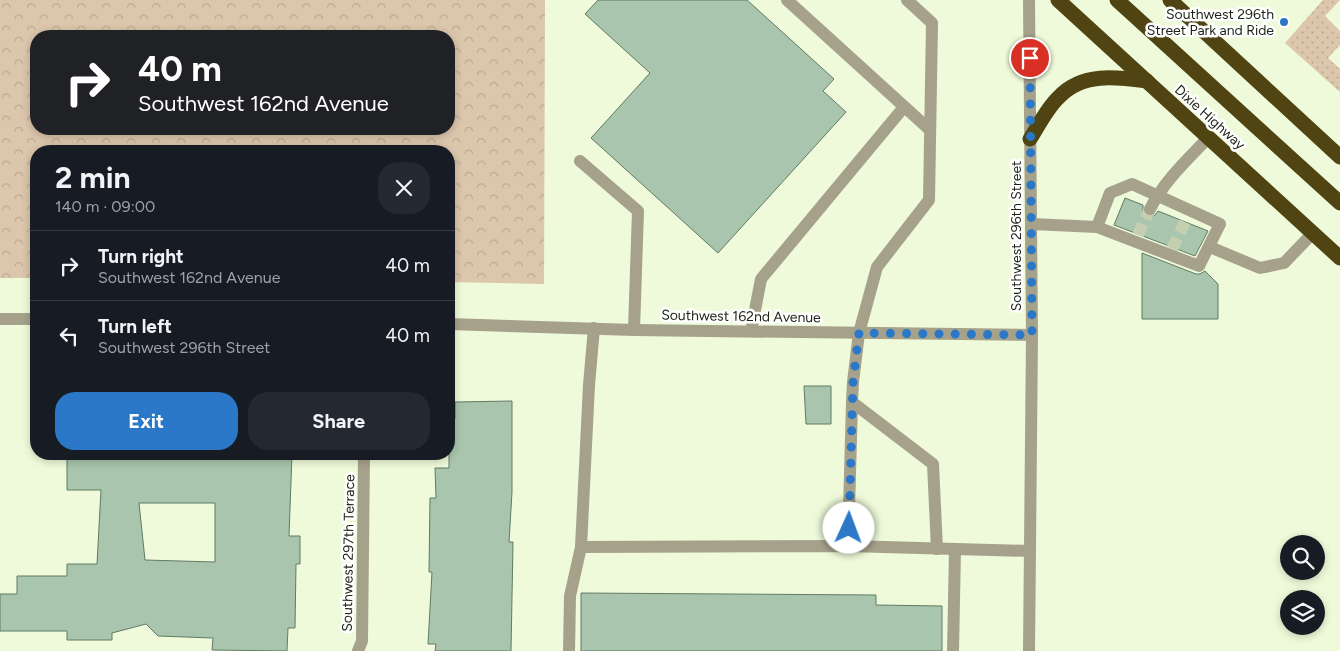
<!DOCTYPE html>
<meta charset="utf-8">
<style>
:root{--surface:#171b24;--page:#242831;--text:#f1f3f6;--muted:#9ea1a6;--line:#363941;--accent:#2a78c7}
body{margin:0;font-family:Figtree,sans-serif;background:var(--page);color:var(--text);height:100vh;display:flex;flex-direction:column;font-size:19px;white-space:nowrap}
*{box-sizing:border-box;margin:0}
p{font-size:16px;color:var(--muted)}
.icon{flex:none;width:28px;height:28px;fill:none;stroke:currentColor;stroke-width:2;stroke-linecap:round;stroke-linejoin:round}
.map{position:relative;flex:1;overflow:hidden}
.drawer{position:absolute;left:30px;top:145px;width:425px;height:315px;display:flex;flex-direction:column;background:var(--surface);border-radius:20px;box-shadow:0 2px 8px #0003}
.drawer>*{flex:none}
.top-card{position:absolute;left:30px;top:30px;width:425px;height:105px;border-radius:20px;box-shadow:0 2px 8px #0003;background:#202124;color:#fff;overflow:hidden}
.controls{position:absolute;left:1280px;top:535px;display:grid;gap:10px}
.controls a{display:grid;place-items:center;width:45px;height:45px;border-radius:50%;background:var(--surface);box-shadow:0 2px 8px #0003;font-size:25px}
.pin{position:absolute;display:grid;place-items:center;width:42px;height:42px;color:#fff;margin:-21px;border:2px solid #fff;border-radius:50%;box-shadow:0 1px 5px #0007}
.me{position:absolute;width:55px;margin:-28px;rotate:2deg;stroke-linejoin:round;filter:drop-shadow(0 0 4px #0008)}
.turn{display:flex;align-items:center;gap:18px;height:105px;padding:0 25px;font-size:22px}
.turn .icon{width:65px;height:65px;stroke-width:2.5}
.turn b{display:block;font-size:35px;line-height:42px}
.round{display:grid;place-items:center;flex:none;width:52px;height:52px;border-radius:20px;background:var(--page)}
.head{display:flex;align-items:center;justify-content:space-between;height:85px;padding:0 25px}
h1{font-size:30px;font-weight:700;line-height:38px}
.action{display:flex;gap:10px;margin-top:auto;padding:10px 25px}
.action a{flex:1;height:58px;border-radius:20px;background:var(--accent);color:#fff;font-size:20px;font-weight:700;line-height:58px;text-align:center}
.action a+a{background:var(--page);color:var(--text)}
ul{padding:0;list-style:none}
li{display:flex;align-items:center;gap:15px;height:70px;padding:0 25px;border-top:1px solid var(--line)}
li div{flex:1}
li b{display:block;font-size:19px}
li em{font-style:normal}
.map>svg:first-child{display:block}
</style>
<div class="map">
<svg width="1340" height="651" viewBox="0 0 1340 651">
<defs>
<pattern id="grass-dots" width="8" height="8" patternUnits="userSpaceOnUse" patternTransform="scale(1.25)"><rect width="8" height="8" fill="#dcc6ac"/><path d="M2 2h.1M6 6h.1" fill="none" stroke="#bcaa93" stroke-width="1.8" stroke-linecap="round"/></pattern>
<pattern id="forest-crowns" width="20" height="18" patternUnits="userSpaceOnUse" patternTransform="scale(1.25)"><rect width="20" height="18" fill="#dcc6ac"/><path d="M2 6a3 3 0 1 1 6 0M12 15a3 3 0 1 1 6 0" fill="none" stroke="#bcaa93"/></pattern>
</defs>
<rect width="100%" height="100%" fill="#eefad9"/>
<!-- grass -->
<path fill="url(#grass-dots)" d="M1323 0H1340L1325 16 1340 31V45L1328 58 1340 69V92L1285 43Z"/>
<!-- forest -->
<path fill="url(#forest-crowns)" fill-rule="evenodd" d="M0 0H545L544 284 449 282V151H36V278H0ZM36 36H449V129H36Z"/>
<!-- building -->
<g fill="#a9c5ad" stroke="#617b64" fill-rule="evenodd">
<path d="M598 0H747L834 79 823 91 846 112 718 253 591 138 650 73 585 14Z"/>
<path d="M1125 198 1143 205V213L1146 216H1154L1158 211 1208 231 1195 256 1114 225Z"/>
<path d="M1142 253 1196 274H1200L1205 271 1218 284V319H1142Z"/>
<path d="M804 386H831V424H806Z"/>
<path d="M512 401V492L509 542H513L511 651H435L436 644H428L432 572H429L430 498H436L435 468H449V419H455V402Z"/>
<path d="M67 454H292L289 536H300V564H296L295 628H288L287 651 212 650 213 638 158 636 146 624 112 633V640H67V631H0V594H17V576H67V564H97L101 490H67ZM139 503H215V562L145 560Z"/>
<path d="M581 593 876 595V605L942 606V651H581Z"/>
</g>
<g fill="none" stroke-linecap="round" stroke-linejoin="round">
<!-- minor-tunnel -->
<g stroke="#c4cfb2" stroke-width="12" stroke-dasharray="12 6" stroke-linecap="butt">
<path d="M1138 235 1150 209"/>
<path d="M1172 249 1185 222"/>
</g>
<!-- minor -->
<g stroke="#a6a18b" stroke-width="12">
<path d="M787 0 930 130"/>
<path d="M907 0 932 23 929 200 877 267 859 333 853 382 852 402 933 464 937 549"/>
<path d="M580 161 638 211 634 330"/>
<path d="M1150 209C1164 181 1188 159 1209 137"/>
<path d="M1032 224 1097 227 1110 193 1132 184 1220 224 1199 266 1097 227"/>
<path d="M1210 247 1260 268 1284 263 1313 233"/>
<path d="M0 319H36"/>
<path d="M449 324 634 330 1032 335"/>
<path d="M594 328 589 385 581 547 848 546 1030 551"/>
<path d="M751 331 761 279 904 107"/>
<path d="M848 546 852 402"/>
<path d="M358 651 362 641 364 454"/>
<path d="M569 651 570 596 581 547"/>
<path d="M953 651 955 550"/>
<path d="M1029 651 1032 335 1029 0"/>
</g>
<!-- highway -->
<g stroke="#4f4412" stroke-width="15">
<path d="M1058 0 1340 258"/>
<path d="M1117 0 1340 203"/>
<path d="M1170 0 1340 157"/>
<path d="M1030 139C1039 125 1047 108 1059 97 1082 72 1117 77 1147 81"/>
</g>
</g>
<g fill="none" stroke-linecap="round" stroke-linejoin="round">
<!-- route -->
<path stroke="#2a78c7" stroke-width="9" stroke-dasharray="0 16.2" d="M849 528 853 382 859 333 1032 335 1030 58"/>
</g>
<!-- markers -->
<circle fill="#2a78c7" stroke="#fff" stroke-width="2" cx="1284" cy="22" r="5"/>
<g text-anchor="middle" stroke-width="5" stroke-linejoin="round" paint-order="stroke">
<!-- poi labels -->
<g font-size="14" fill="#1e2216" stroke="#fff" text-anchor="end">
<text x="1274" y="19">Southwest 296th<tspan x="1274" dy="16">Street Park and Ride</tspan></text>
</g>
<!-- street labels -->
<g font-size="14" fill="#1e2216" stroke="#fff">
<text transform="translate(1210 117) rotate(42)" y="5">Dixie Highway</text>
<text transform="translate(1016 236) rotate(-90)" y="5">Southwest 296th Street</text>
<text transform="translate(741 316) rotate(1)" y="5">Southwest 162nd Avenue</text>
<text transform="translate(348 553) rotate(-89)" y="5">Southwest 297th Terrace</text>
</g>
</g>
</svg>
<div class="controls">
<a><svg class="icon" aria-label="search" viewBox="0 0 24 24"><circle cx="10" cy="10" r="6"/><path d="M15 15l6 6"/></svg></a>
<a><svg class="icon" aria-label="layers" viewBox="0 0 24 24"><path d="M12 4l9 5-9 5-9-5zM3 14l9 5 9-5"/></svg></a>
</div>
<div class="pin" style="left:1030px;top:58px;background:#d93025"><svg class="icon" aria-label="arrive" viewBox="0 0 24 24"><path d="M6 21V4h12l-3 4 3 4H6"/></svg></div>
<svg class="me" style="left:849px;top:528px" viewBox="-20 -20 40 40"><circle r="19" fill="#fff"/><path d="M0-13L10 11 0 6-10 11z" fill="#2a78c7"/></svg>
<div class="top-card">
<div class="turn"><svg class="icon" aria-label="right" viewBox="0 0 24 24"><path d="M7 20v-9h11M14 6l5 5-5 5"/></svg><div><b>40 m</b>Southwest 162nd Avenue</div></div>
</div>
<section class="drawer">
<div class="head"><div><h1>2 min</h1><p>140 m · 09:00</p></div><a class="round"><svg class="icon" aria-label="close" viewBox="0 0 24 24"><path d="M6 6l12 12M18 6L6 18"/></svg></a></div>
<ul>
<li><svg class="icon" aria-label="right" viewBox="0 0 24 24"><path d="M7 20v-9h11M14 6l5 5-5 5"/></svg><div><b>Turn right</b><p>Southwest 162nd Avenue</p></div><em>40 m</em></li>
<li><svg class="icon" aria-label="left" viewBox="0 0 24 24"><path d="M17 20v-9H6M10 6l-5 5 5 5"/></svg><div><b>Turn left</b><p>Southwest 296th Street</p></div><em>40 m</em></li>
</ul>
<div class="action"><a>Exit</a><a>Share</a></div>
</section>
</div>
